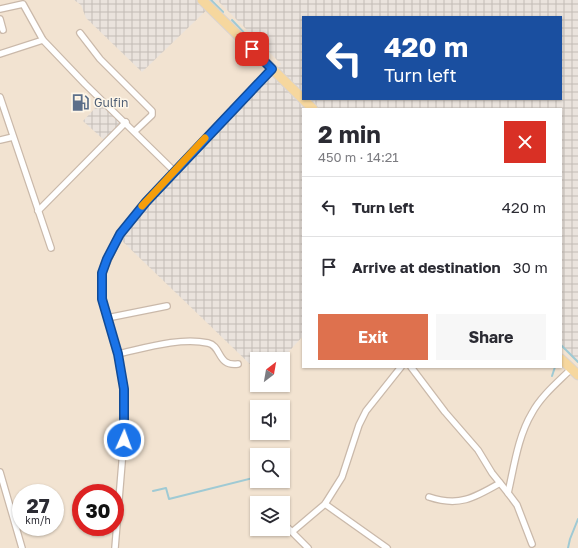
<!DOCTYPE html>
<meta charset="utf-8">
<style>
:root{--surface:#fff;--page:#f7f7f7;--text:#2b2b33;--muted:#7c7c81;--line:#e1e1e2;--accent:#de714e}
body{margin:0;font-family:"Golos Text",sans-serif;background:var(--page);color:var(--text);height:100vh;display:flex;flex-direction:column;font-size:15px;white-space:nowrap}
*{box-sizing:border-box;margin:0}
p{font-size:13px;color:var(--muted)}
.icon{flex:none;width:22px;height:22px;fill:none;stroke:currentColor;stroke-width:2;stroke-linecap:round;stroke-linejoin:round}
.map{position:relative;flex:1;overflow:hidden}
.panel{position:absolute;left:302px;top:108px;width:260px;height:260px;display:flex;flex-direction:column;background:var(--surface);border-radius:0px;box-shadow:0 1px 3px #0004}
.panel>*{flex:none}
.hud{position:absolute;left:302px;top:16px;width:260px;height:84px;border-radius:0px;box-shadow:0 1px 3px #0004;background:#1a4fa0;color:#fff;overflow:hidden}
.needle{width:26px;rotate:31deg}
.buttons{position:absolute;left:250px;top:352px;display:grid;gap:8px}
.buttons a{display:grid;place-items:center;width:40px;height:40px;border-radius:0px;background:var(--surface);box-shadow:0 1px 3px #0004;font-size:20px}
.speed{position:absolute;left:12px;top:484px;display:flex;gap:8px;font-size:20px;font-weight:700;text-align:center}
.speed>*{display:grid;place-content:center;width:52px;height:52px;border-radius:50%;background:var(--surface);box-shadow:0 1px 3px #0004;line-height:1}
.speed small{font-size:10px;font-weight:400}
.speed .limit{border:6px solid #d22;background:#fff;color:#111}
.pin{position:absolute;display:grid;place-items:center;width:34px;height:34px;color:#fff;margin:-17px;border-radius:8px;box-shadow:0 2px 6px #0006}
.me{position:absolute;width:44px;margin:-22px;rotate:2deg;stroke-linejoin:round;filter:drop-shadow(0 0 3px #0008)}
.turn{display:flex;align-items:center;gap:14px;height:84px;padding:0 16px;font-size:18px}
.turn .icon{width:52px;height:52px;stroke-width:2.5}
.turn b{display:block;font-size:28px;line-height:34px}
.round{display:grid;place-items:center;flex:none;width:42px;height:42px;border-radius:0px;background:var(--page)}
.summary{display:flex;align-items:center;justify-content:space-between;height:68px;padding:0 16px}
h1{font-size:24px;font-weight:700;line-height:30px}
.action{display:flex;gap:8px;margin-top:auto;padding:8px 16px}
.action a{flex:1;height:46px;border-radius:0px;background:var(--accent);color:#fff;font-size:16px;font-weight:700;line-height:46px;text-align:center}
.action a+a{background:var(--page);color:var(--text)}
ul{padding:0;list-style:none}
li{display:flex;align-items:center;gap:12px;height:60px;padding:0 16px;border-top:1px solid var(--line)}
li div{flex:1}
li b{display:block;font-size:15px}
li em{font-style:normal}
.map>svg:first-child{display:block}
</style>
<div class="map">
<svg width="578" height="548" viewBox="0 0 578 548">
<defs>
<pattern id="industrial-grid" width="8" height="8" patternUnits="userSpaceOnUse"><rect width="8" height="8" fill="#eae3dd"/><path d="M0 4h8M4 0v8" fill="none" stroke="#c2bbb5"/></pattern>
</defs>
<rect width="100%" height="100%" fill="#faf2e2"/>
<!-- residential -->
<path fill="#f2e3d1" fill-rule="evenodd" d="M0 0H578V548H0ZM303 17H561V99H303ZM303 109H561V367H303ZM257 359H283V385H257ZM257 407H283V433H257ZM257 455H283V481H257ZM21 493H55V527H21ZM81 493H115V527H81ZM257 503H283V529H257Z"/>
<!-- industrial -->
<g fill="url(#industrial-grid)" fill-rule="evenodd">
<path d="M74 0H217L142 72 86 18 81 5Z"/>
<path d="M217 0H578V363L561 346V109H303V336L282 359H257V371L119 238 181 166 281 64ZM303 17H561V99H303Z"/>
<path d="M97 106 108 108 123 120 104 140 83 121Z"/>
</g>
<g fill="none" stroke-linecap="round" stroke-linejoin="round">
<!-- stream -->
<g stroke="#9fcad4" stroke-width="2">
<path d="M211 0 223 12"/>
<path d="M232 20 247 36"/>
<path d="M561 345 578 362"/>
<path d="M552 376 555 367"/>
<path d="M153 491 166 488 169 499 257 477"/>
<path d="M568 548 570 539 578 519"/>
</g>
<defs>
<g id="minor">
<path d="M0 9 23 4 43 40 85 84 174 171"/>
<path d="M0 19 3 30"/>
<path d="M80 33 100 59 152 111V115L135 131"/>
<path d="M0 54 43 40"/>
<path d="M0 97 51 248"/>
<path d="M0 140 13 137"/>
<path d="M38 211 126 122"/>
<path d="M107 318 167 306"/>
<path d="M118 354C145 348 180 337 208 343 222 346 217 367 238 364"/>
<path d="M411 367 445 412 478 450 492 473 508 493"/>
<path d="M0 472 22 548"/>
<path d="M429 497C459 507 474 498 500 483"/>
<path d="M325 504 387 548"/>
<path d="M283 523 308 548"/>
<path d="M292 532 325 504 342 477 359 425 366 411 401 367"/>
<path d="M532 544 517 505 508 493C514 467 518 436 532 413 541 396 558 382 571 369"/>
<path d="M115 548 125 426 124 389 118 354 102 299V273L120 234 146 202 272 69"/>
</g>
<g id="primary">
<path d="M202 0 313 109"/>
<path d="M561 359 578 375"/>
</g>
</defs>
<!-- minor casing -->
<use href="#minor" stroke="#cab9aa" stroke-width="8"/>
<!-- primary casing -->
<use href="#primary" stroke="#dad4d0" stroke-width="11"/>
<!-- minor -->
<use href="#minor" stroke="#fff" stroke-width="5.5"/>
<!-- primary -->
<use href="#primary" stroke="#f6d79e" stroke-width="9"/>
</g>
<g fill="none" stroke-linecap="round" stroke-linejoin="round">
<defs>
<path id="route" d="M124 440V389L118 354 102 299V273L107 259 120 234 146 202 272 69 252 49"/>
</defs>
<!-- route casing -->
<use href="#route" stroke="#114b97" stroke-width="10"/>
<!-- route -->
<use href="#route" stroke="#1a73e8" stroke-width="7"/>
<!-- slow -->
<path stroke="#f59e0b" stroke-width="7" d="M142 206 205 138"/>
</g>
<!-- icons -->
<defs>
<symbol id="fuel-bare" viewBox="-9 -9 18 18"><path d="M-5.5-6h7V0h2V4h1.3V-2.5L3-4.5l.8-.8L6-3V5H2.5V1h-1V6h-7ZM-4.2-4.7v3.2H.2V-4.7Z" fill="#5c6f8a" stroke="#fef6e8" stroke-width="2.5" paint-order="stroke"/></symbol>
</defs>
<g fill-rule="evenodd">
<use href="#fuel-bare" x="68" y="90" width="25" height="25"/>
</g>
<g text-anchor="middle" stroke-width="3" stroke-linejoin="round" paint-order="stroke">
<!-- service labels -->
<g font-size="12" fill="#4e5e75" stroke="#fef6e8" text-anchor="start">
<text x="94" y="107">Gulfin</text>
</g>
</g>
</svg>
<div class="buttons">
<a><svg class="needle" viewBox="-14 -14 28 28"><path d="M0-13l5 13h-10z" fill="#e53935"/><path d="M0 13l5-13h-10z" fill="#7c7c81"/></svg></a>
<a><svg class="icon" aria-label="sound" viewBox="0 0 24 24"><path d="M4 9h4l5-4v14l-5-4H4zM17 9q2 3 0 6"/></svg></a>
<a><svg class="icon" aria-label="search" viewBox="0 0 24 24"><circle cx="10" cy="10" r="6"/><path d="M15 15l6 6"/></svg></a>
<a><svg class="icon" aria-label="layers" viewBox="0 0 24 24"><path d="M12 4l9 5-9 5-9-5zM3 14l9 5 9-5"/></svg></a>
</div>
<div class="speed"><div>27<small>km/h</small></div><div class="limit">30</div></div>
<div class="pin" style="left:252px;top:49px;background:#d93025"><svg class="icon" aria-label="arrive" viewBox="0 0 24 24"><path d="M6 21V4h12l-3 4 3 4H6"/></svg></div>
<svg class="me" style="left:124px;top:440px" viewBox="-20 -20 40 40"><circle r="17" fill="#1a73e8" stroke="#fff" stroke-width="3"/><path d="M0-11L8 9 0 5-8 9z" fill="#fff"/></svg>
<div class="hud">
<div class="turn"><svg class="icon" aria-label="left" viewBox="0 0 24 24"><path d="M17 20v-9H6M10 6l-5 5 5 5"/></svg><div><b>420 m</b>Turn left</div></div>
</div>
<section class="panel">
<div class="summary"><div><h1>2 min</h1><p>450 m · 14:21</p></div><a class="round" style="background:#d93025;color:#fff"><svg class="icon" aria-label="close" viewBox="0 0 24 24"><path d="M6 6l12 12M18 6L6 18"/></svg></a></div>
<ul>
<li><svg class="icon" aria-label="left" viewBox="0 0 24 24"><path d="M17 20v-9H6M10 6l-5 5 5 5"/></svg><div><b>Turn left</b></div><em>420 m</em></li>
<li><svg class="icon" aria-label="arrive" viewBox="0 0 24 24"><path d="M6 21V4h12l-3 4 3 4H6"/></svg><div><b>Arrive at destination</b></div><em>30 m</em></li>
</ul>
<div class="action"><a>Exit</a><a>Share</a></div>
</section>
</div>
